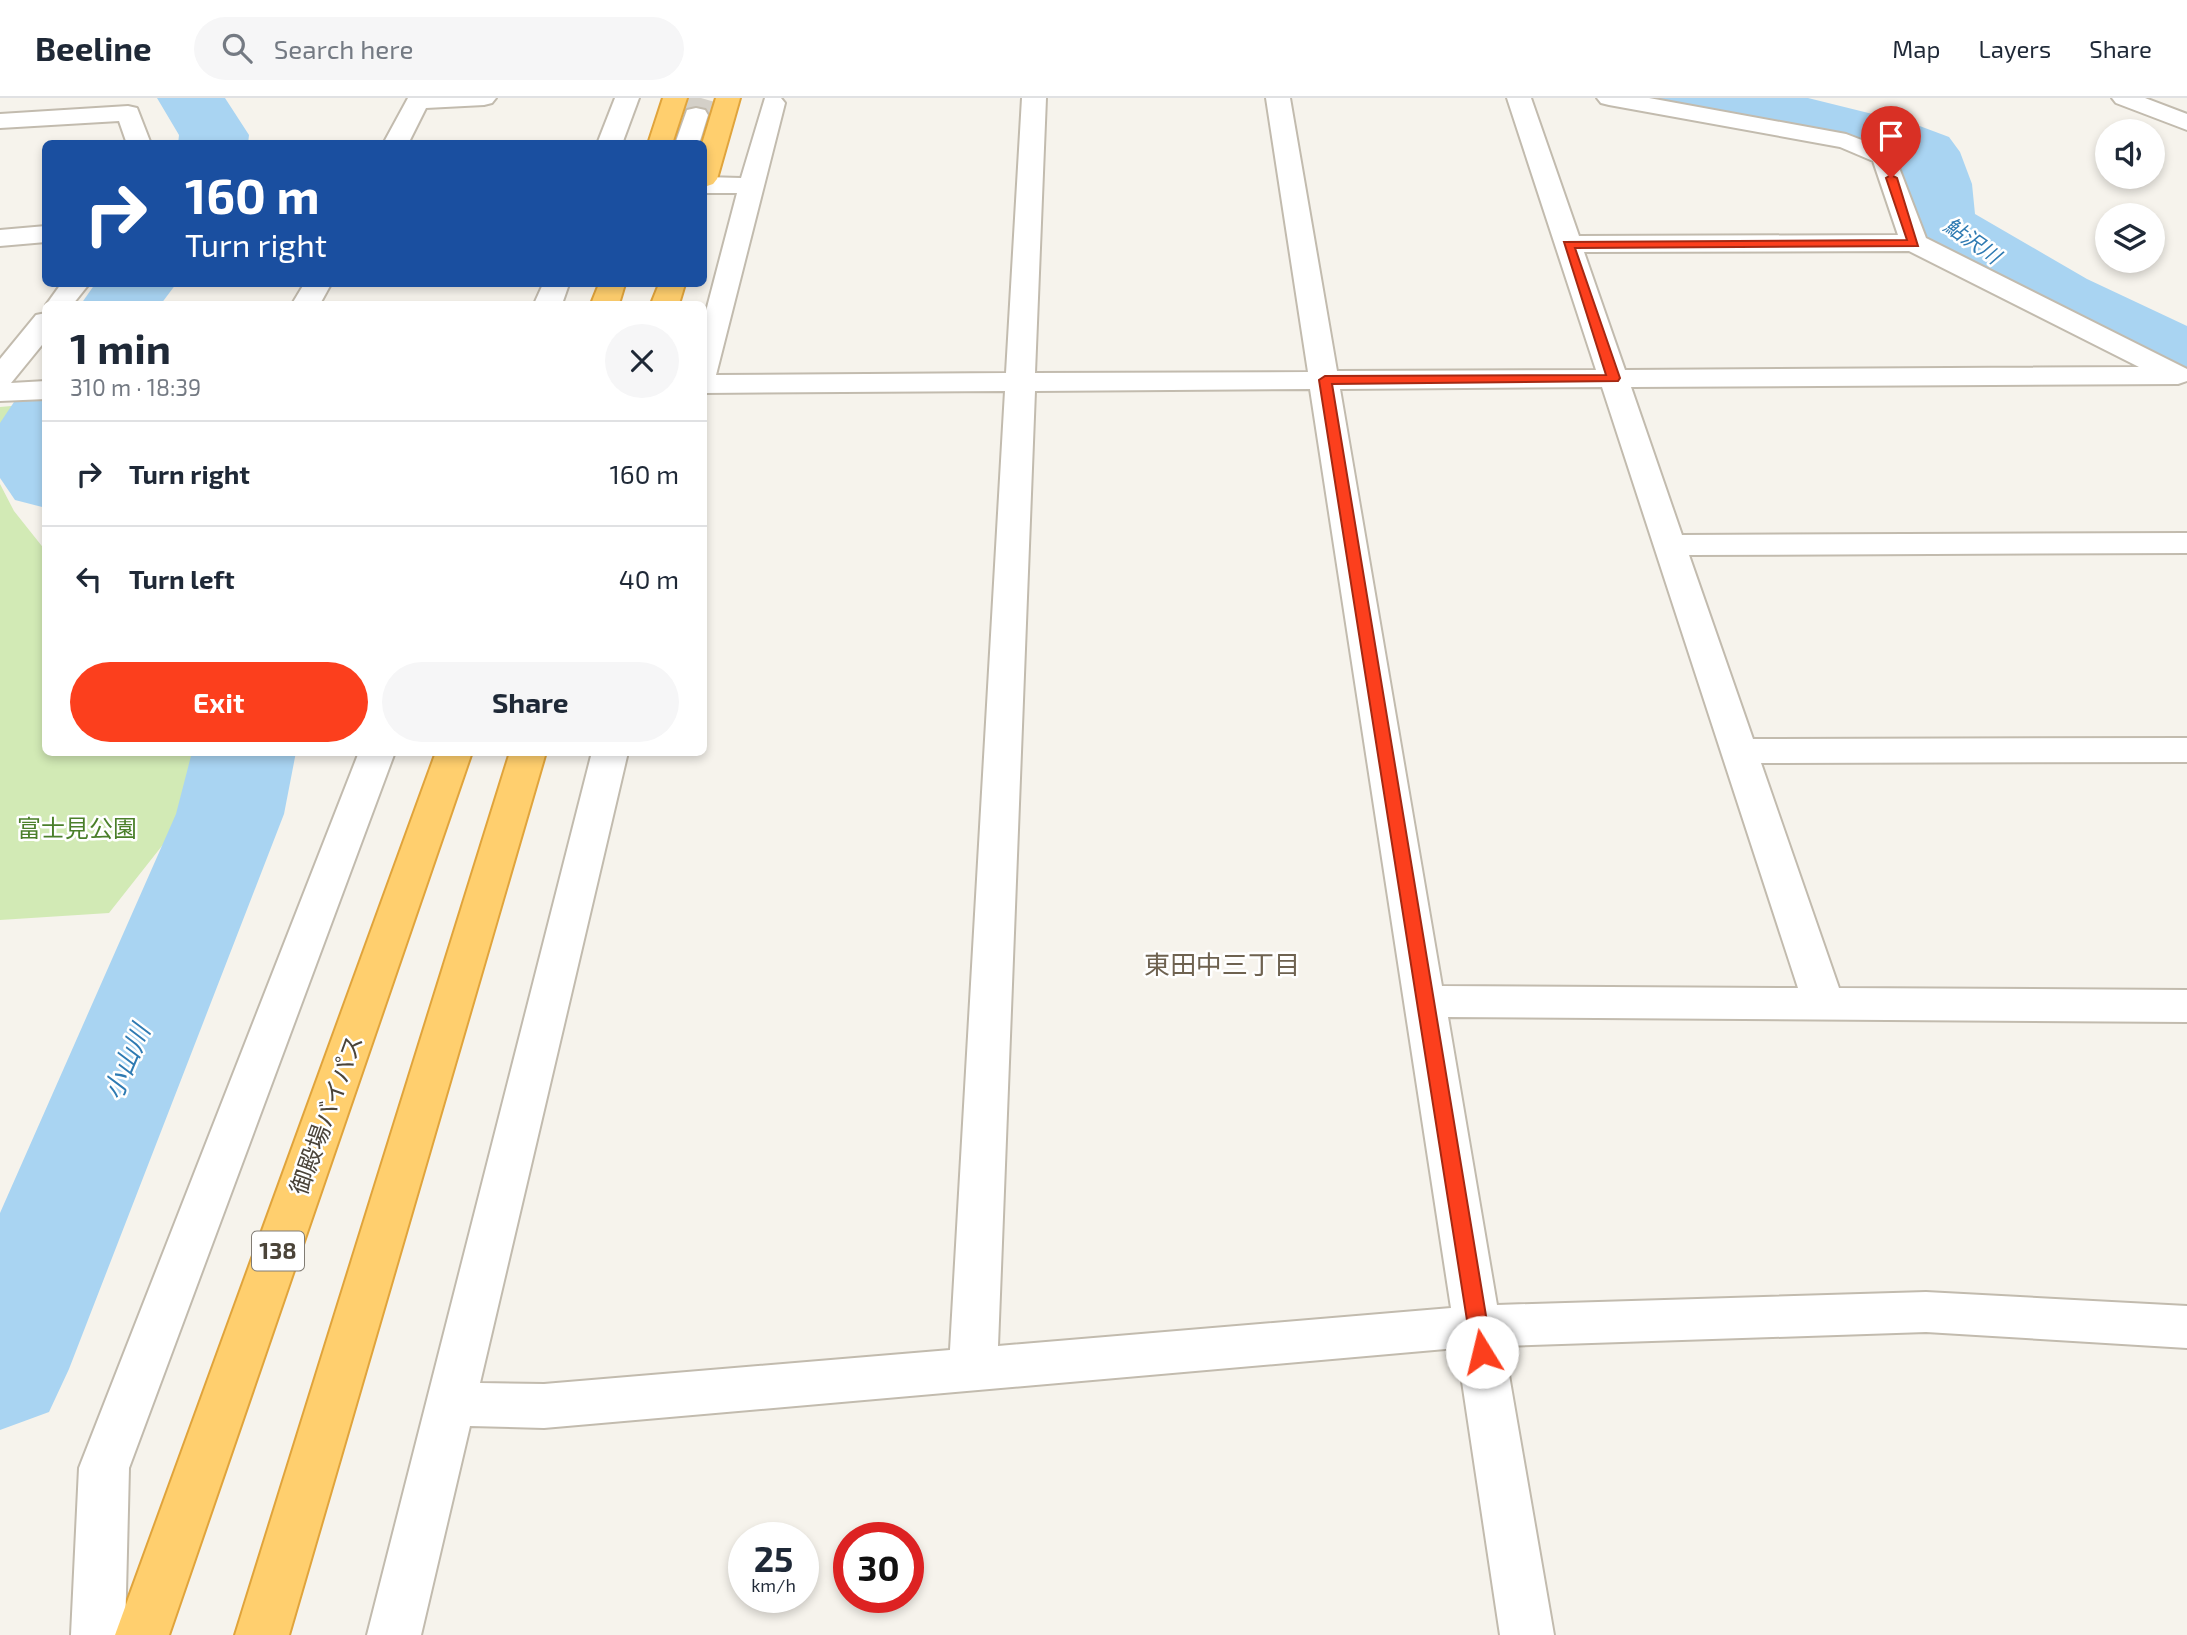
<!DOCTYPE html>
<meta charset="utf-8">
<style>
:root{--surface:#fff;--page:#f6f6f7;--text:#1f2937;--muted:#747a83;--line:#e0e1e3;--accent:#fc3f1d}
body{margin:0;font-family:"Exo 2","Noto Sans JP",sans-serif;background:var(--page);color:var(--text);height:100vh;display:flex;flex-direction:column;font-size:26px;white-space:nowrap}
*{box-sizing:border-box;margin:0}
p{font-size:23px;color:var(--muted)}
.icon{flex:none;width:38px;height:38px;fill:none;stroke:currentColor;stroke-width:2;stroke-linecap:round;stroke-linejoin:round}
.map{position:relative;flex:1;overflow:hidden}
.sheet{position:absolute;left:42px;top:203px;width:665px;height:455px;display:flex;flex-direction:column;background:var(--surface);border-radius:10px;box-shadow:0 4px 10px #0003}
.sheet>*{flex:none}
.guide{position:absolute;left:42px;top:42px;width:665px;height:147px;border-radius:10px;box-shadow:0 4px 10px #0003;background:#1a4fa0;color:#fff;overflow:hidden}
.controls{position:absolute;left:2095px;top:21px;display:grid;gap:14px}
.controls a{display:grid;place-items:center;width:70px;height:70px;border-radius:50%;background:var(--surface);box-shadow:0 4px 10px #0003;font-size:35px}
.speed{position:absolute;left:728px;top:1424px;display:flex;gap:14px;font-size:35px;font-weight:700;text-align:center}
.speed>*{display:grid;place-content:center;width:91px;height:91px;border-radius:50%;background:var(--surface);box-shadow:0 4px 10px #0003;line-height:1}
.speed small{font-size:18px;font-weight:400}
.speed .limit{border:10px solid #d22;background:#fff;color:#111}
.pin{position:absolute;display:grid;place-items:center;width:60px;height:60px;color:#fff;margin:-72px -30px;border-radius:50% 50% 50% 0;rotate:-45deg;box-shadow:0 0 7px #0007}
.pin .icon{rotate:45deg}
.me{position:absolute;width:77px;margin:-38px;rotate:351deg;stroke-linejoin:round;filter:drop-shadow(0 0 5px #0008)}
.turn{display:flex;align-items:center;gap:24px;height:147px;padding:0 28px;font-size:32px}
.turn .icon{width:91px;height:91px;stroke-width:2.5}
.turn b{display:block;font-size:49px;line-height:60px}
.round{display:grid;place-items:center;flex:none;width:74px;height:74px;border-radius:37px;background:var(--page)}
.head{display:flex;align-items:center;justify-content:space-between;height:119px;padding:0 28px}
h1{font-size:42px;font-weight:700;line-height:52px}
.primary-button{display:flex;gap:14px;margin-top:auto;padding:14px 28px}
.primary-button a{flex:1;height:80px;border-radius:42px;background:var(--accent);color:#fff;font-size:28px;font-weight:700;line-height:80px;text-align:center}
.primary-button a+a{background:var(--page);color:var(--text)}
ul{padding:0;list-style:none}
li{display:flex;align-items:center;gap:21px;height:105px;padding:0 28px;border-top:2px solid var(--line)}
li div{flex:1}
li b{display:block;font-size:26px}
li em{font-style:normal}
header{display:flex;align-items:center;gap:42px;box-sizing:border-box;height:98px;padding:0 35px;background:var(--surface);border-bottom:2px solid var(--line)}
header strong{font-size:33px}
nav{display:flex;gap:38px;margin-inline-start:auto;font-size:24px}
.search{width:490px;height:63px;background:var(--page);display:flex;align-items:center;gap:18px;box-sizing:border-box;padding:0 24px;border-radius:38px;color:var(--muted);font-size:26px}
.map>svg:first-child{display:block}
</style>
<header>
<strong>Beeline</strong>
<div class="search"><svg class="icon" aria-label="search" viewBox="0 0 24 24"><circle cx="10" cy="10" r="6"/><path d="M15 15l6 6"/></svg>Search here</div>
<nav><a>Map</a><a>Layers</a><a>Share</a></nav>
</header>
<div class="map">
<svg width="2187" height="1537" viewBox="0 0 2187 1537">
<rect width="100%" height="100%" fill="#f6f3ec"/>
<!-- green -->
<g fill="#d2eab5">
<path d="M23 307 0 353V309Z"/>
<path d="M0 386 14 413 45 452 46 654 204 655 165 744 109 815 0 822Z"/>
</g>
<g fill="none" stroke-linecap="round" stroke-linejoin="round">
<!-- river -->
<g fill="#a9d4f2" fill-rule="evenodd">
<path d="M157 0H225L249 37 248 46H178L179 37Z"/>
<path d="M1636 0H1808L1917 27 1949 39 1960 54 1972 86 1975 116 2087 181 2187 228V281L2125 261 2062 231 2000 197 1912 141 1901 125 1900 86 1893 67 1830 46 1646 14Z"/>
<path d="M95 186H176L161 206H81Z"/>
<path d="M46 293V410L15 402 0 380V325L16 301Z"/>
<path d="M192 654H296L284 716 69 1271 49 1314 0 1332V1115L176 716Z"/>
</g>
<!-- street-tunnel -->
<path stroke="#d4d0c8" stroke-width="27" stroke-dasharray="27 14" stroke-linecap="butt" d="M696 17 701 0"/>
<defs>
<g id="street">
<path d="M408 0H496L492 5 484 7 426 10 408 46H383Z"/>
<path d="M615 0H639L622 46H597Z"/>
<path d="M765 0H781L785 5 716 277 1006 275 1022 0H1046L1035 275 1308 274 1266 0H1290L1337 273 1596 272 1507 0H1531L1579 138 1898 137 1873 63 1840 49 1609 7 1601 5 1597 0H1649L1846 36 1893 54 1926 140 2187 271V283L2178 286 1631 289 1682 437 2187 435V455L1689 457 1753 641 2187 640V664L1761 665 1839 890 2187 892V924L1448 919 1497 1207 1926 1194 2187 1208V1250L1926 1234 1504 1248 1554 1537H1500L1457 1250 544 1330 470 1328 421 1537H367L592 654H628L480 1285 544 1286 950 1252 1005 293 704 295V221L737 95H704V79L741 80ZM1909 153 2139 269 1625 272 1584 154ZM1602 289 1798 890 1442 888 1340 291ZM1310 291 1451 1210 998 1248 1035 293Z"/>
<path d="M2112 0H2145L2187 16V32L2116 5Z"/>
<path d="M128 8 137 10 151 46H127L119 23 0 30V16Z"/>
<path d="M696 10 705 12 708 17 699 46H675L687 12Z"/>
<path d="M46 128V144L0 148V132Z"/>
<path d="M61 186H89L73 206 46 207Z"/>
<path d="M304 186H331L320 206H292Z"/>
<path d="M543 186H569L562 206H534Z"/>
<path d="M46 215V242L11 285 46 283V301L0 303V261L36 217Z"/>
<path d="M359 654H395L129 1370 125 1537H71L79 1370Z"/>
</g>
<g id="highway">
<path d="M663 0H687L672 46H648Z"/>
<path d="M716 0H740L717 81 713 86 704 89 702 46Z"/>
<path d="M599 186H625L619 206H591Z"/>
<path d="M659 186H685L679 206H651Z"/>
<path d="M436 654H472L169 1537H115Z"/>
<path d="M510 654H546L289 1537H235Z"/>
</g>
</defs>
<!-- street casing -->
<use href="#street" stroke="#c2bbae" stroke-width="4"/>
<!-- highway casing -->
<use href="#highway" stroke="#e0a43c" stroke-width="4"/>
<!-- street -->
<use href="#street" fill="#fff" fill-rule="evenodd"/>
<!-- highway -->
<use href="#highway" fill="#ffcf6e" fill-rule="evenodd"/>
</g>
<!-- route -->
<path fill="#fc3f1d" stroke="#a42913" stroke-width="2" d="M1891 77 1897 80 1918 148 1575 150 1620 280 1618 283 1332 286 1492 1254 1489 1260 1482 1263 1475 1260 1472 1254 1319 282 1325 278 1606 277 1564 144 1907 142 1886 80Z"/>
<g text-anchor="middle" stroke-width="5" stroke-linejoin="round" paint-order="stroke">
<!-- far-water labels -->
<g font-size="21" font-style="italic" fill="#2e7ab2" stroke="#fff">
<text transform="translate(1972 143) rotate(35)" y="7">鮎沢川</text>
</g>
<!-- shield labels -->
<rect fill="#fff" stroke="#817c74" stroke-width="2" x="252" y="1133.5" width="52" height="39" rx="5"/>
<g font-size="23" font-weight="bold" fill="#4b4439">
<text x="278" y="1161">138</text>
</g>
<!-- park labels -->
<g font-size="24" fill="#4a7f2a" stroke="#fff">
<text x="77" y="739">富士見公園</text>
</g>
<!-- street labels -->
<g font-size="24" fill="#4b4439" stroke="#fff">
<text transform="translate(327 1017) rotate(-70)" y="8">御殿場バイパス</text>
</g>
<!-- neighbourhood labels -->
<g font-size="26" fill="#6e6250" stroke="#fff">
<text x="1222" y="876">東田中三丁目</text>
</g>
<!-- water labels -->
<g font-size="26" font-style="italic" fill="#2e7ab2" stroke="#fff">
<text transform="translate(127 964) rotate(-67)" y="9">小山川</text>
</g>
</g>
</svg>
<div class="controls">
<a><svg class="icon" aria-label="sound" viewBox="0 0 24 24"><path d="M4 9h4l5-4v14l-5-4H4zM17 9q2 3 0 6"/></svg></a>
<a><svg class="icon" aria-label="layers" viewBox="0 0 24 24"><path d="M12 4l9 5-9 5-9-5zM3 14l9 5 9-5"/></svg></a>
</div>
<div class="speed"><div>25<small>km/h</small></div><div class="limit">30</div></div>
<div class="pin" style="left:1891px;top:80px;background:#d93025"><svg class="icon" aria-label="arrive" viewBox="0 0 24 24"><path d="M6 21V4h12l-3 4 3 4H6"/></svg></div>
<svg class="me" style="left:1482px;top:1254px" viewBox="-20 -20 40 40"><circle r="19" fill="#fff"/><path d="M0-13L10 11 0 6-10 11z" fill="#fc3f1d"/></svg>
<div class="guide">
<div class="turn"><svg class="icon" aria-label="right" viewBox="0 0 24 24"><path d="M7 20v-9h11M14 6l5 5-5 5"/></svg><div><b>160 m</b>Turn right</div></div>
</div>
<section class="sheet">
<div class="head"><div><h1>1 min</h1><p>310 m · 18:39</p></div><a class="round"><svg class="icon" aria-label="close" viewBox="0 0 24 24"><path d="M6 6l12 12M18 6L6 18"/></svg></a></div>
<ul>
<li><svg class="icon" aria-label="right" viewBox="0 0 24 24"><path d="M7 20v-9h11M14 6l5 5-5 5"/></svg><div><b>Turn right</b></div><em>160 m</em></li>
<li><svg class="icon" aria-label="left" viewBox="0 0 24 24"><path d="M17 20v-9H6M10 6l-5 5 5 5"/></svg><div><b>Turn left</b></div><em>40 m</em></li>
</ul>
<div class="primary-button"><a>Exit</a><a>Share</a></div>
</section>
</div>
